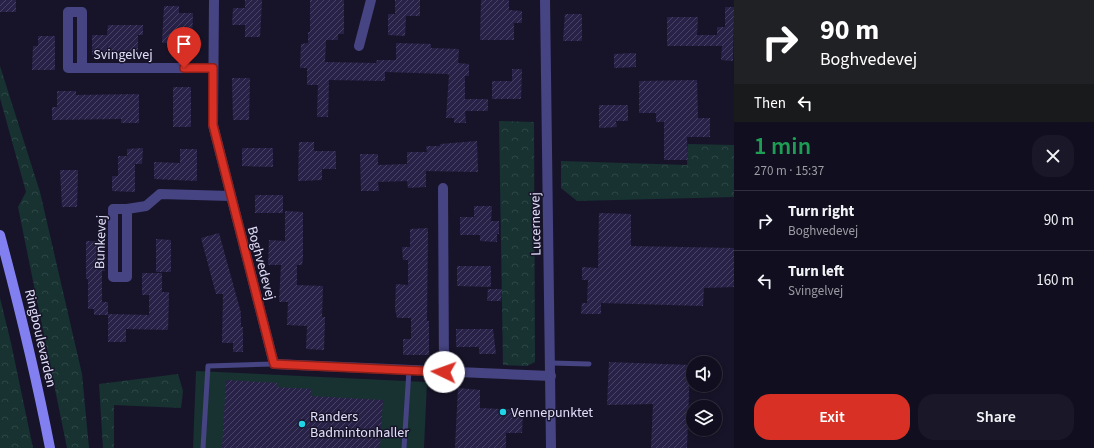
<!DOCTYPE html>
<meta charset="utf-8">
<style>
:root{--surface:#110f1f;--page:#1a1828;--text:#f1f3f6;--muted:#9c9ca4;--line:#302f3d;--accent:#d93025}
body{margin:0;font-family:"Source Sans 3",sans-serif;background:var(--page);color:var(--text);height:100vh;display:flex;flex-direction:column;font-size:15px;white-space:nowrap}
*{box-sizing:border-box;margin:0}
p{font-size:13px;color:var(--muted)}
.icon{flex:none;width:22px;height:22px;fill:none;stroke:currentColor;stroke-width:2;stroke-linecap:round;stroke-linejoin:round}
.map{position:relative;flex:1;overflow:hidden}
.panel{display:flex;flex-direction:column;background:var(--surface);width:360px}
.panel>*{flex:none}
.guide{background:#202124;color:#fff;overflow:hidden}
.controls{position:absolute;left:686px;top:356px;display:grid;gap:8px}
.controls a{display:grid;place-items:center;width:36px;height:36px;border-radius:50%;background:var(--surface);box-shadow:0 2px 6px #0003,0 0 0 1px var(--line);font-size:20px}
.pin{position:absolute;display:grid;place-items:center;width:34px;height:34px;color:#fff;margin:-41px -17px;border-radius:50% 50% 50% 0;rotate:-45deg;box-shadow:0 0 4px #0007}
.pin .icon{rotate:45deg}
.me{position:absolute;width:44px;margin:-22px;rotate:273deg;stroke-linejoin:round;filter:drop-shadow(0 0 3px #0008)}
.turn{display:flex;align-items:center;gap:14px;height:84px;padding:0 20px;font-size:18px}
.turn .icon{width:52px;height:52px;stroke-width:2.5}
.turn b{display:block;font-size:28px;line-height:34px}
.then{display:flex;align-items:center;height:38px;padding:0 20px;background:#0003;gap:8px;font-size:15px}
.round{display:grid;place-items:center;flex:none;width:42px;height:42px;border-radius:16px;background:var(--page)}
.overview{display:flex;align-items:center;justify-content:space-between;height:68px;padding:0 20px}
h1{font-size:24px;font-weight:600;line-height:30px;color:#1e9e55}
.button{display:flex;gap:8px;margin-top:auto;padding:8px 20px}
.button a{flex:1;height:46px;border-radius:16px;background:var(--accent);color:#fff;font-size:16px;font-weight:600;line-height:46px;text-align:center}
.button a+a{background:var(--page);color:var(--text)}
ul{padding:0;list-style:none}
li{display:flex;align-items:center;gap:12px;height:60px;padding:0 20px;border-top:1px solid var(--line)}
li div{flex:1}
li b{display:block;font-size:15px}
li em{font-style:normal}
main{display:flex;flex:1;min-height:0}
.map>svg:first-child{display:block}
</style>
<main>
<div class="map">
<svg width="734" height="448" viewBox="0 0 734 448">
<defs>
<pattern id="forest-crowns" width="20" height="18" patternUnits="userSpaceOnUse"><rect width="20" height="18" fill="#173231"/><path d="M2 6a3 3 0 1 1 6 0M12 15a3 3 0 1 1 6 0" fill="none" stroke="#2d4646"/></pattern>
<pattern id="building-hatch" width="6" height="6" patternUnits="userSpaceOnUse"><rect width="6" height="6" fill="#292248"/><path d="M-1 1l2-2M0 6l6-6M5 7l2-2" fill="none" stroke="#484263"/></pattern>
</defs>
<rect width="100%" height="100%" fill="#171429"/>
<!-- forest -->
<g fill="url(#forest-crowns)">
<path d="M0 66 40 192 82 374 89 448H67L18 207 26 192 0 98Z"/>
<path d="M499 121 534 122 535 362 527 366 503 365Z"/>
<path d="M688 144 734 145V197L577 201 561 188V161L687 165Z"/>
<path d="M0 298 11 343 33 448H0Z"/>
<path d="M178 374 183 391 181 408 114 405V448H103L99 384Z"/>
</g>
<!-- pitch -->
<path fill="#173231" d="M196 371 427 382 424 448H193Z"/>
<!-- building -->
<g fill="url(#building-hatch)">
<rect x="0" y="0" width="16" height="12"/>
<path d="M245 0H262L260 37H245V25H232L233 8H245Z"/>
<path d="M310 0H344V34H338V40H326L325 62 376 63 377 60H396V43L431 44V48L459 49 458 63 469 64V76H465V99H488V111H465L466 123H454V118H446L449 75 447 74 385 72V81L329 80 328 117H317L318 85H307V68H300L301 44 308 43V32H310Z"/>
<path d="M395 0H420V16H406L405 36 388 35V14H395Z"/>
<path d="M481 0H509V10L522 11V23H514V40H480Z"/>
<path d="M164 6H179V13H193L192 43H162Z"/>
<path d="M725 7H734L733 61 721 60 722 46H667V17H698L697 35H717V27H725Z"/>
<path d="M565 14H582V41H563Z"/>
<path d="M108 25H143V35H138V56L92 55V35H107Z"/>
<path d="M38 36H55V70H32L33 46H38Z"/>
<path d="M636 53V67L614 68V54Z"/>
<path d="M512 69H522L521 99H492V81H512Z"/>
<path d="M232 78H250L249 120H233Z"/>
<path d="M697 80 698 118H710V137H687L688 160H664V122H656V113H639V81Z"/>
<rect x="173" y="87" width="18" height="40"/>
<path d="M57 91H76V95L139 94V123H121V119L52 120V107H57Z"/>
<path d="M599 105H628V121H616L617 127 599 128Z"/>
<path d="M477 141 478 172 426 171V187L408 188 407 181 378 182 379 191H361L360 154H378V165L407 164V152H427L426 146H440V144Z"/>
<path d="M299 142H314V151H336V169H322V180L298 181Z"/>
<path d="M143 148 142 164H135V192L112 191V176H118V156H127V149Z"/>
<path d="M242 148H273V167L242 166Z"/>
<path d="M180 149H197V181L154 179V162L180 163Z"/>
<path d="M60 170H78L77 207H62Z"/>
<rect x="255" y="195" width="28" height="18"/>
<path d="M474 206H492L491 221H499V234H497V242L480 241V235H460V217H474Z"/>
<path d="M285 211 303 212V258L302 265H297V285L323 286 322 317H325L324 350 306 349 307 326 287 325 288 302H279L281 265H268L269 240 285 241Z"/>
<path d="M599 213 631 214V246L734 248V287L704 288 703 306 601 303V314H581L582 303H587L588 280H582V267L598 268Z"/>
<path d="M428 228 427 321H429V355H403V339H411V318H397L395 309 396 284 408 285V260H403L402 247H410V229Z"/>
<path d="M219 233 241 313V327H243V352H233V343H222L223 294H216L201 238Z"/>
<path d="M156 239 171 240V272H156Z"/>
<path d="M86 241H105V271H102V302H108V315H94V309H88V279H86Z"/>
<path d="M457 266H491V287L457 286Z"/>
<path d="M142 273H162V292H169L168 330 126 329V342H108V314L149 315V295H142Z"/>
<path d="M488 289H502L501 301H487Z"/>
<path d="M456 329H493L496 354H479V347H456Z"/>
<path d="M609 362 690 365 687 448H651L653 404 607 405Z"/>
<path d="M226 380 278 383 277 387 311 389V396L383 400 380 448H222Z"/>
<path d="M458 388 480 390V408L523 410 522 433H506V448H455Z"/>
</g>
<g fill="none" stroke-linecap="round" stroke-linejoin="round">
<!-- service -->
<g stroke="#464482" stroke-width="5">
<path d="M551 363 589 364"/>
<path d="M203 448 208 366 274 364"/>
<path d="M404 448 409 370"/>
</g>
<!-- minor -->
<g stroke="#464482" stroke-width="10">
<path d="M214 0 213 125 274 364 551 376"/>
<path d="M545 0 551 448"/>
<path d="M359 46 371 0"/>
<path d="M82 68V12H68V68H213"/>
<path d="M443 188 444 372"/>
<path d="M127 209H113V277H127V209L146 206 160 194 230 196"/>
</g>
<!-- secondary -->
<path stroke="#8280f1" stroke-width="10" d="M0 235C19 306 36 376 50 448"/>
</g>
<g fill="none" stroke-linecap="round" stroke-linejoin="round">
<defs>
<path id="route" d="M184 68H213V125L274 364 444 372"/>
</defs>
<!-- route casing -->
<use href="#route" stroke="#8d1f18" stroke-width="10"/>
<!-- route -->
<use href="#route" stroke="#d93025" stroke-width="7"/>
</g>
<!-- markers -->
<g fill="#20d4e7" stroke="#171429" stroke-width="1.5">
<circle cx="503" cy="412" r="4"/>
<circle cx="302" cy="424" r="4"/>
</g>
<g text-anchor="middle" stroke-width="3" stroke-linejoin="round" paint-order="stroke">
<!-- street labels -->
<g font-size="14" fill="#e2dffb" stroke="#171429">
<text x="123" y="59">Svingelvej</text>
<text transform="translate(535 224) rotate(-91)" y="5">Lucernevej</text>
<text transform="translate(100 242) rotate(-88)" y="5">Bunkevej</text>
<text transform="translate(262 263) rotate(75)" y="5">Boghvedevej</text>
<text transform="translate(41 338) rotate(77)" y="5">Ringboulevarden</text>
</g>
<!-- poi labels -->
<g font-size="14" fill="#e2dffb" stroke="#171429" text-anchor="start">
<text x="511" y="417">Vennepunktet</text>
<text x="310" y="421">Randers<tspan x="310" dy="16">Badmintonhaller</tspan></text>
</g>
</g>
</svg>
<div class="controls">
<a><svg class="icon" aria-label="sound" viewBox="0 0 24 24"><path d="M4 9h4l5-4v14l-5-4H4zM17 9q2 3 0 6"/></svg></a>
<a><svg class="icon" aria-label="layers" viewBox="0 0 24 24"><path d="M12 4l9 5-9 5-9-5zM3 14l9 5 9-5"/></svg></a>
</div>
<div class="pin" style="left:184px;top:68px;background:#d93025"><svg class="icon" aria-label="arrive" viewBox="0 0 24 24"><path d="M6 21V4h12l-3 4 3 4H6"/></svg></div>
<svg class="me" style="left:444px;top:372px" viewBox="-20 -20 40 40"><circle r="19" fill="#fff"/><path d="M0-13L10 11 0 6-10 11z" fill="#d93025"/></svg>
</div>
<section class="panel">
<div class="guide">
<div class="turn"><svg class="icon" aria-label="right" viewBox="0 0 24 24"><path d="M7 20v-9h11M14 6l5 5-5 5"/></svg><div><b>90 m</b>Boghvedevej</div></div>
<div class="then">Then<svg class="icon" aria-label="left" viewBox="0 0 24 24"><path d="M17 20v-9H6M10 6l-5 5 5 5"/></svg></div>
</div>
<div class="overview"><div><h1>1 min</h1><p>270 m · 15:37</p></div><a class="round"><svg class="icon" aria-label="close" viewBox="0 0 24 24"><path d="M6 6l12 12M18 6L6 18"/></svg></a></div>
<ul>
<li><svg class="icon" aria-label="right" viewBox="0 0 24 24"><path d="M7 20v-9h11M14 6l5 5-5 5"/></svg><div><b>Turn right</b><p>Boghvedevej</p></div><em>90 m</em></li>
<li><svg class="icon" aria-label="left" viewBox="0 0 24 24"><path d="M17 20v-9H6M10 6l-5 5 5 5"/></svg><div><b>Turn left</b><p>Svingelvej</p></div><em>160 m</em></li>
</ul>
<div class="button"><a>Exit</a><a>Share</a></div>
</section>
</main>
